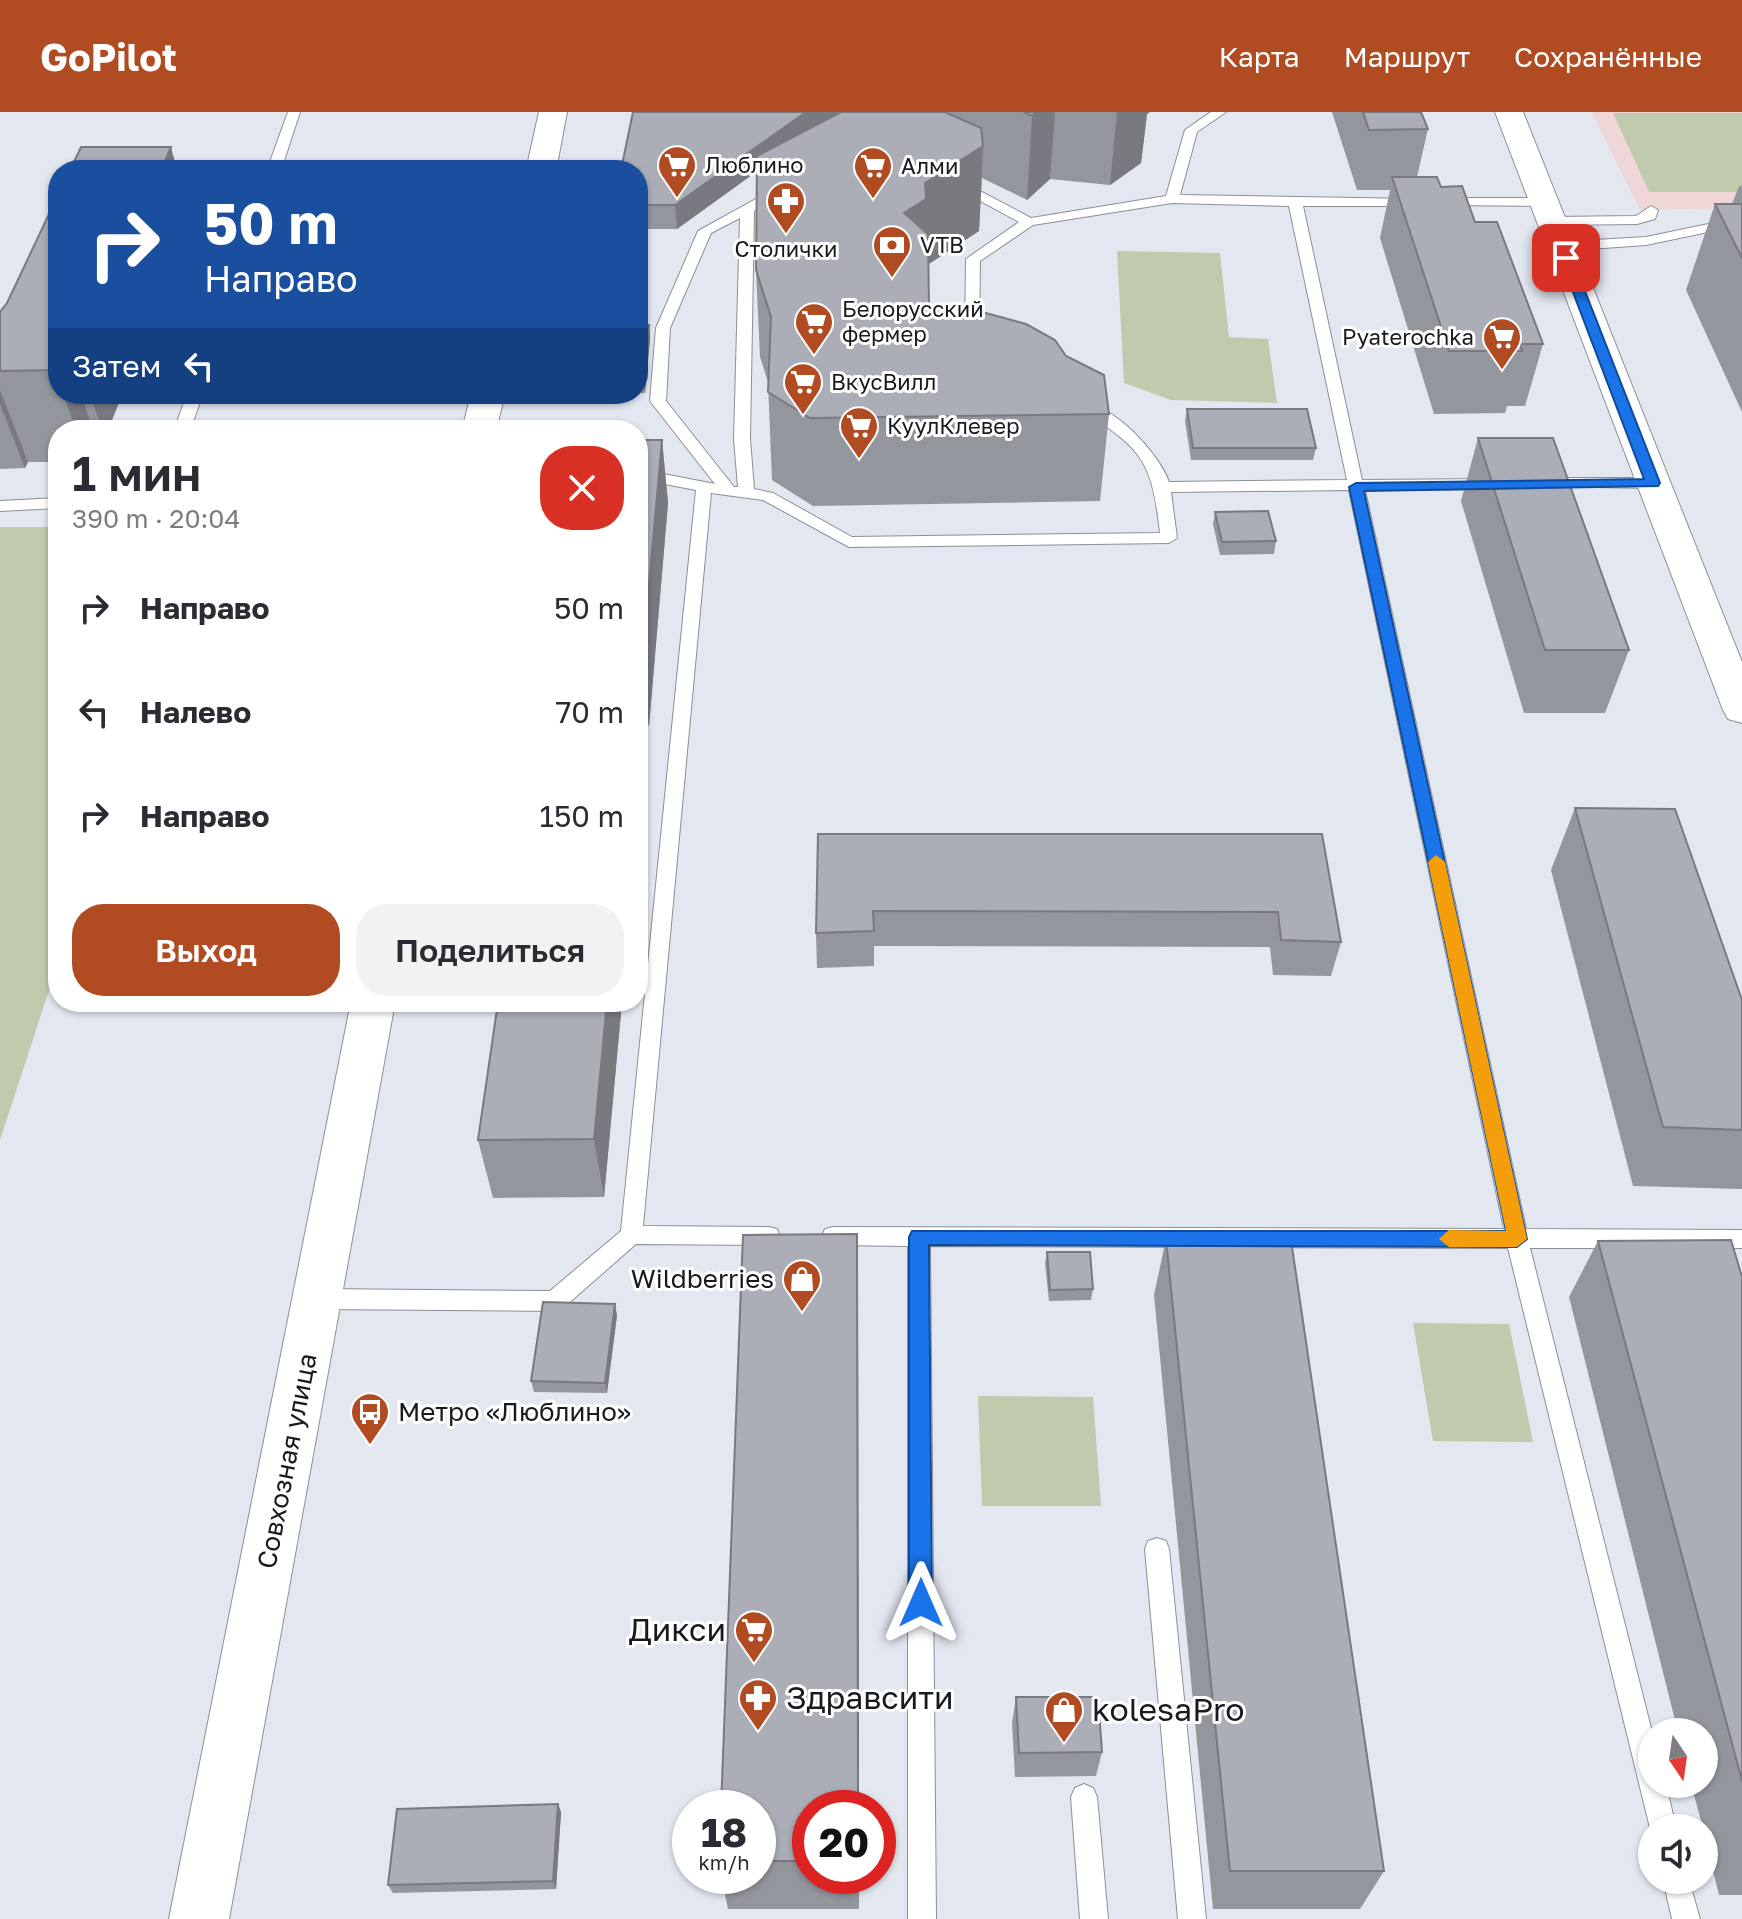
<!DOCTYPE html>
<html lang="ru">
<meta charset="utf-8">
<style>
:root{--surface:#fff;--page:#f2f2f3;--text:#2b2b33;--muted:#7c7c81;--accent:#b14b21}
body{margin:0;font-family:"Golos Text",sans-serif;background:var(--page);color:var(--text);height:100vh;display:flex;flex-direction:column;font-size:30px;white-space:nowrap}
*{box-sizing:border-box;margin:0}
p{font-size:26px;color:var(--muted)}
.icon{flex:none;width:44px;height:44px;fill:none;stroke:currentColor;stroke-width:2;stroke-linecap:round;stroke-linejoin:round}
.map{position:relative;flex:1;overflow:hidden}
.side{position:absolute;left:48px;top:308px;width:600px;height:592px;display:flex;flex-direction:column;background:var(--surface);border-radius:32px;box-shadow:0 2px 6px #0004}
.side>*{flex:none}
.banner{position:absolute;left:48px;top:48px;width:600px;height:244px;border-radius:32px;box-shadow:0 2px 6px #0004;background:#1a4fa0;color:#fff;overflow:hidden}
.needle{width:52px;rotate:167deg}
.fabs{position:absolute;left:1638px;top:1606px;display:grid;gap:16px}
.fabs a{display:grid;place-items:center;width:80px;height:80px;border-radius:50%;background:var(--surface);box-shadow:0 2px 6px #0004;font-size:40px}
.speed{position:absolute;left:672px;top:1678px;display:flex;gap:16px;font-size:40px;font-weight:700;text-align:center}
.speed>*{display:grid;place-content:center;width:104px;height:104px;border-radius:50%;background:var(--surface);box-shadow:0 2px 6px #0004;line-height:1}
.speed small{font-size:20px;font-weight:400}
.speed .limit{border:12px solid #d22;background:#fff;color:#111}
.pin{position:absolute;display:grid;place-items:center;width:68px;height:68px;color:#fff;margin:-34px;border-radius:16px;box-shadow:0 4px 12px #0006}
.me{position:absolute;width:88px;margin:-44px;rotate:0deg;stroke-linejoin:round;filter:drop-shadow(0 0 6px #0008)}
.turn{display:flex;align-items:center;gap:28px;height:168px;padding:0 24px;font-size:36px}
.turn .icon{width:104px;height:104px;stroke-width:2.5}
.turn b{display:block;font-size:56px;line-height:68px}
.then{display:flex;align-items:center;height:76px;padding:0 24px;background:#0003;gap:16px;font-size:30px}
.round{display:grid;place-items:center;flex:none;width:84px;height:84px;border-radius:32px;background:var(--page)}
.overview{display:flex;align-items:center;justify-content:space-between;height:136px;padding:0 24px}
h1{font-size:48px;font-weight:600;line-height:60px}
.primary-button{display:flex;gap:16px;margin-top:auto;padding:16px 24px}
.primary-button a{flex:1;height:92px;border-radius:32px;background:var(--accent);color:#fff;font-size:32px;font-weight:600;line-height:92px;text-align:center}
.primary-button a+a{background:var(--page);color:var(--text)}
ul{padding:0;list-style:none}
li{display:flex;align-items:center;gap:24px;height:104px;padding:0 24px}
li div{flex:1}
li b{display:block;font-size:30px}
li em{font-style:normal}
header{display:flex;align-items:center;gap:48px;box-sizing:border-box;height:112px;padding:0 40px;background:var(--accent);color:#fff}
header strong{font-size:38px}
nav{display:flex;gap:44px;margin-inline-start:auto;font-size:28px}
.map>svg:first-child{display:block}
</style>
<header>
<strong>GoPilot</strong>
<nav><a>Карта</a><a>Маршрут</a><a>Сохранённые</a></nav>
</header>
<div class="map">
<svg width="1742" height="1807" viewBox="0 0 1742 1807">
<rect width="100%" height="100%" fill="#e3e7f0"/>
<!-- education -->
<path fill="#f1d6d8" d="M1592 0H1742V96L1640 98Z"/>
<!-- green -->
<g fill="#c0cbae">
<path d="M1613 1H1742V80H1649Z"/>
<path d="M1117 139 1220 141 1229 225 1268 227 1277 291 1171 288 1124 271Z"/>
<path d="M0 415H58V851L0 1028Z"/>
<path d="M1413 1211 1509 1212 1533 1330 1433 1329Z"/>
<path d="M978 1284 1093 1285 1101 1394H982Z"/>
</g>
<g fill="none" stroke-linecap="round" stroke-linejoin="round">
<defs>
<g id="service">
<path d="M288 0H300L281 58H267Z"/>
<path d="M1211 0H1226L1197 20 1180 83 1416 87V93L1411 94H1303L1362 368 1493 367 1501 372 1493 377 1365 378 1526 1117 1742 1118V1136H1530L1652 1620V1672H1666L1676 1716H1652V1721L1650 1716 1508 1136 930 1134 936 1807H908V1134L833 1133 825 1131 822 1124 825 1117 833 1115 1504 1117 1349 378 1171 380 1177 426 1169 431 849 435 763 388 711 381 643 1114 769 1115 777 1117 780 1124 777 1131 769 1133 636 1132 563 1196 555 1199 318 1197 310 1194 307 1187 310 1180 318 1177 550 1179 621 1119 696 378 638 367V357L715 372 650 289 656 216 698 119 776 76 788 79 754 99 750 327 754 377 773 381 852 425 1160 421C1152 349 1143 337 1082 299V293C1111 288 1161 344 1169 370L1347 368 1289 94 1172 91 1033 113 980 149 979 222 972 226 965 222 966 147 1019 110 951 73 963 70 1031 106 1166 84 1185 18ZM740 106 734 327 738 375H734L666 289 670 216 711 121Z"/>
<path d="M1443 86H1544L1551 90 1544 94 1438 93V87Z"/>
<path d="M1651 94 1658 98 1655 107 1637 112 1553 113 1546 109 1553 105 1636 104Z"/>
<path d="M1742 105V113L1646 133 1575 138H1561L1554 134 1561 130 1646 125Z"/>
<path d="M187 282H203L190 318H174Z"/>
<path d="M1541 366H1653L1661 371 1653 376 1535 374 1533 371Z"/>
<path d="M58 386V396L0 399V389Z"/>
<path d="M1157 1426 1166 1429 1169 1437 1206 1807H1178L1145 1437 1148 1429Z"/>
<path d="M1084 1672 1093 1676 1097 1685 1108 1807H1080L1071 1685 1075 1676Z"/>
<path d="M1663 1768H1689L1700 1807H1672Z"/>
</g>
<g id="tertiary">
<path d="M539 0H567L556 58H526Z"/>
<path d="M1495 0H1523L1742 550V611L1728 607 1723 598Z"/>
<path d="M471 282H505L496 318H462Z"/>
<path d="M351 890H395L229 1807H169Z"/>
</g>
</defs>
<!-- service casing -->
<use href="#service" stroke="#8b8f97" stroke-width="2"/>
<!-- tertiary casing -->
<use href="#tertiary" stroke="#8b8f97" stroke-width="2"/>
<!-- service -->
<use href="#service" fill="#fff" fill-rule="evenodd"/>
<!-- tertiary -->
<use href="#tertiary" fill="#fff" fill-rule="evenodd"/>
</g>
<!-- wall -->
<g fill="#93969d">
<path d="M948 0H1150L1147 2 1141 51 1110 73 1050 67 1027 88 982 66 979 119 929 152V195L1066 244 1109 302 1100 389 813 394 772 368 768 270 760 245 756 158 757 59 677 117H638V58L834 3 948 1Z"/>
<path d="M1332 0H1421L1428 17 1417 65 1441 75 1475 110 1543 232 1525 294H1507L1505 301 1434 302 1380 126 1390 78H1357Z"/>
<path d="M1739 74H1742V300L1686 178 1715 92H1732Z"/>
<path d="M58 83V282H131L128 288H120L108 318H58V350H28L25 356 0 357V200L7 191Z"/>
<path d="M638 213H649L650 226 645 281H638Z"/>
<path d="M1187 297 1316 336 1313 348H1191L1185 309Z"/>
<path d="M1478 326 1629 538 1605 601H1524L1461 389Z"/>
<path d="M638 328H662L668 391 649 614H638Z"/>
<path d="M1215 400 1276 429 1274 442 1220 443 1213 412Z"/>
<path d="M1575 696 1742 888V1077L1633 1074 1551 758Z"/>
<path d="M818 722H1322L1341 830 1331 864 1273 863 1270 835 874 834V854L817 856 816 821Z"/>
<path d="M622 890 604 1085 493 1086 478 1028Z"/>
<path d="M857 1122 859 1696H810V1764H859V1797H728L721 1764H758V1696Z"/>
<path d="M1166 1127 1384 1759 1360 1797H1213L1154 1183Z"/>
<path d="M1598 1129 1742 1165V1783H1719L1704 1722V1716H1703L1691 1672H1704V1620H1678L1569 1185Z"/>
<path d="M1047 1140 1093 1177 1091 1188 1049 1189 1045 1151Z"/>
<path d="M617 1203 607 1281 534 1280 531 1269Z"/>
<path d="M1016 1585 1102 1640 1096 1664 1015 1665 1012 1611Z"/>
<path d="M558 1692 561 1700 556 1777 393 1781 388 1773Z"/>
</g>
<!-- shaded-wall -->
<g fill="#787a80">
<path d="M806 0H839L677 117 675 93Z"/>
<path d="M1036 0H1055L1050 67 1027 88 1032 4Z"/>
<path d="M1117 0H1150L1147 2 1141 51 1110 73Z"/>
<path d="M983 34 979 119 924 155 904 101 925 71Z"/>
<path d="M171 35 177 58H161Z"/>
<path d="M649 213 650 226 645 281 644 269Z"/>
<path d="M58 250V269L54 258Z"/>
<path d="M0 278 28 350 25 356 0 292Z"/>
<path d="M63 282H81L93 318H76Z"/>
<path d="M90 282H118L120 288 108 318H102Z"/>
<path d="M662 328 668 391 649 614 642 551Z"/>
<path d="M607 890H622L604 1085 594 1027Z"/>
<path d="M857 1122 858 1192 859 1696H858Z"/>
<path d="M615 1192 617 1203 607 1281 605 1271Z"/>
<path d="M558 1692 561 1700 556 1777 553 1769Z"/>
</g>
<!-- building -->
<g fill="#abaeb7" stroke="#787a80" stroke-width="2">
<path d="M633 0H806L675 93H638V58H621Z"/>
<path d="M841 0H945L981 16 983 34 925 71 926 87 904 101 928 122 929 195 971 197 1026 212 1055 228 1066 244 1104 263 1109 302 810 306 768 280 771 205 756 158 757 44Z"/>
<path d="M1024 0H1036L1032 4Z"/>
<path d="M1363 0H1421L1428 17 1369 18Z"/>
<path d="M81 35H171L161 58H70Z"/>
<path d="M1392 65H1437L1441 75 1462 74 1475 110H1497L1543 232H1520L1522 239H1449Z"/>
<path d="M58 83V250L54 258 0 259V200L7 191Z"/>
<path d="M1715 92H1742V146Z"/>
<path d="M638 213H649L644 269H638Z"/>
<path d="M1187 297H1307L1316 336H1193Z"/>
<path d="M1478 326H1553L1629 538H1545Z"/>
<path d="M638 328H662L642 551H638Z"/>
<path d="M1268 399 1276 429 1222 430 1215 400Z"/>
<path d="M1575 696 1675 697 1742 888V1018L1663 1015Z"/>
<path d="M818 722H1322L1341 830 1281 828 1278 800 873 799 874 819 816 821Z"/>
<path d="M498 890H607L594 1027 478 1028Z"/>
<path d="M857 1122 858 1696H810V1749H758V1696H721L743 1123Z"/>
<path d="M1166 1127 1291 1128 1384 1759H1230Z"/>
<path d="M1731 1128 1742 1165V1669L1598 1129Z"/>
<path d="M1047 1140H1090L1093 1177 1050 1178Z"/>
<path d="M543 1190 615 1192 605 1271 531 1269Z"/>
<path d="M1016 1585H1098L1102 1640 1019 1641Z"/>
<path d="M558 1692 553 1769 388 1773 397 1697Z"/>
</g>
<!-- route -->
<path fill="#1a73e8" stroke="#114b97" stroke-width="2" d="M1566 143 1572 146 1660 371 1658 374 1364 379 1527 1127 1517 1135 929 1133 932 1491 929 1499 921 1502 913 1499 909 1491V1125L912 1119H1506L1349 375 1356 371 1644 367 1560 146Z"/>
<!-- slow -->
<path fill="#f59e0b" d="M1436 743 1445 750 1527 1127 1517 1135H1449L1439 1127 1449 1118 1506 1119 1428 750Z"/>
<!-- icons -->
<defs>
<symbol id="supermarket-pin" viewBox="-11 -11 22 30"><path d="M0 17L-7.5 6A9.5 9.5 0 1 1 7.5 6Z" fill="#b14b21" stroke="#fff"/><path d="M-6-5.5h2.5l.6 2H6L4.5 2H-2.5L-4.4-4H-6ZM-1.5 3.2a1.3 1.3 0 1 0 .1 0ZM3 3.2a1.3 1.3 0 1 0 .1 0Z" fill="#fff"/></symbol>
<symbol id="pharmacy-pin" viewBox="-11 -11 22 30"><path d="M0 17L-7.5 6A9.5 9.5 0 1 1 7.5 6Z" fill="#b14b21" stroke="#fff"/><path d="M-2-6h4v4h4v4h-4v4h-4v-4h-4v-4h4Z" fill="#fff"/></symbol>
<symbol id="bank-pin" viewBox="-11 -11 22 30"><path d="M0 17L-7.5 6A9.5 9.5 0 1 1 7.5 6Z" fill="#b14b21" stroke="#fff"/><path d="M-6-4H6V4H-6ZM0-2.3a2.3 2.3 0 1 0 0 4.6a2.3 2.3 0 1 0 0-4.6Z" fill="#fff"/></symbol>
<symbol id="shop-pin" viewBox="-11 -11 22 30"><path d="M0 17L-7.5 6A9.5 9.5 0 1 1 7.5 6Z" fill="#b14b21" stroke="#fff"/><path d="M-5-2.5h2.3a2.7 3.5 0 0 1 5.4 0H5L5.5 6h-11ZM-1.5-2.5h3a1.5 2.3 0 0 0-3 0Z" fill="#fff"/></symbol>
<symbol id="bus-pin" viewBox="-11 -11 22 30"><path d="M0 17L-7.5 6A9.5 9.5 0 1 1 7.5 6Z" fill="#b14b21" stroke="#fff"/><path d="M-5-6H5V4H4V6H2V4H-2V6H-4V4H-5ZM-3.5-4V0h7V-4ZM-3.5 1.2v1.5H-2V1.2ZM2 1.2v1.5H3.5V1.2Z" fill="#fff"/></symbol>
</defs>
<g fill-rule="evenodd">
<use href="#supermarket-pin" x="655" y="31" width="44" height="60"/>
<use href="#supermarket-pin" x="851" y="32" width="44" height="60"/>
<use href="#pharmacy-pin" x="764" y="67" width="44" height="60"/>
<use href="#bank-pin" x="870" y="111" width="44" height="60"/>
<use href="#supermarket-pin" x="792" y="188" width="44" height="60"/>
<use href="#supermarket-pin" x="1480" y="203" width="44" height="60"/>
<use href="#supermarket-pin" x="781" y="248" width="44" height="60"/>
<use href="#supermarket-pin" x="837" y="292" width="44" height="60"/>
<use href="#shop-pin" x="780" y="1145" width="44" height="60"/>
<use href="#bus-pin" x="348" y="1278" width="44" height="60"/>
<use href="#supermarket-pin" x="732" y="1496" width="44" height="60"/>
<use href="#pharmacy-pin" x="736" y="1564" width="44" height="60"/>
<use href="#shop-pin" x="1042" y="1576" width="44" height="60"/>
</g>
<g text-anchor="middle" stroke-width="6" stroke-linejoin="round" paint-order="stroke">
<!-- far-poi labels -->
<g font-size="22" fill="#181a1d" stroke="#fff" text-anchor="start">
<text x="705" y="61">Люблино</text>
<text x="901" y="62">Алми</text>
<text x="920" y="141">VTB</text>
<text x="786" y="145" text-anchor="middle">Столички</text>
<text x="842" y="205">Белорусский<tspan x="842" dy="25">фермер</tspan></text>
<text x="1474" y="233" text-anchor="end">Pyaterochka</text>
<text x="831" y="278">ВкусВилл</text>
<text x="887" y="322">КуулКлевер</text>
</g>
<!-- poi labels -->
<g font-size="26" fill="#181a1d" stroke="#fff" text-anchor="end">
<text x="774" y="1176">Wildberries</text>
<text x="398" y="1309" text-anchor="start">Метро «Люблино»</text>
</g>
<!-- street labels -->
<g font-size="26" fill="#181a1d" stroke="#fff">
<text transform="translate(287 1349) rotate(-79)" y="9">Совхозная улица</text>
</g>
<!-- near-poi labels -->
<g font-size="32" fill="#181a1d" stroke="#fff" text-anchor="start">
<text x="726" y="1529" text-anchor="end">Дикси</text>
<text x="786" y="1597">Здравсити</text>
<text x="1092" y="1609">kolesaPro</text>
</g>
</g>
</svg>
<div class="fabs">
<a><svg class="needle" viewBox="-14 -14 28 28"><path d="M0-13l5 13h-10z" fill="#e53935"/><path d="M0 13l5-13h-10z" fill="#7c7c81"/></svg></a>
<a><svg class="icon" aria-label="sound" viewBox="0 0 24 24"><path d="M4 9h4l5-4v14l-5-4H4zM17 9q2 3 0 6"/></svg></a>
</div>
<div class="speed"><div>18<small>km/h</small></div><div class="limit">20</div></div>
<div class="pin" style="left:1566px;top:146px;background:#d93025"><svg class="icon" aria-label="arrive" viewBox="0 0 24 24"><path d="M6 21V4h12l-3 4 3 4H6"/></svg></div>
<svg class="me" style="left:921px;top:1491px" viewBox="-20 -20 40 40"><path d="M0-17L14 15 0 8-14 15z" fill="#1a73e8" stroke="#fff" stroke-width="4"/></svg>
<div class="banner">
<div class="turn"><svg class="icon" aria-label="right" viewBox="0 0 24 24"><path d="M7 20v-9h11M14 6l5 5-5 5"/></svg><div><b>50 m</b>Направо</div></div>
<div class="then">Затем<svg class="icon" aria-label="left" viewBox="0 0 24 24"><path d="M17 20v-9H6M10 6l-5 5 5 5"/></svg></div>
</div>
<section class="side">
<div class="overview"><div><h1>1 мин</h1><p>390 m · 20:04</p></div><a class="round" style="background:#d93025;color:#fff"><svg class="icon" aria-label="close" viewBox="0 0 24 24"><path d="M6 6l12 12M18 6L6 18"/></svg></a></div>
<ul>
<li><svg class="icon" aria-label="right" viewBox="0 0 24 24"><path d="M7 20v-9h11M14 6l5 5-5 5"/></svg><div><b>Направо</b></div><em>50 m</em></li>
<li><svg class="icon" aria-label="left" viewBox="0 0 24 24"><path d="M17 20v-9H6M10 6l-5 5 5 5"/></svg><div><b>Налево</b></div><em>70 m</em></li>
<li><svg class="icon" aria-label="right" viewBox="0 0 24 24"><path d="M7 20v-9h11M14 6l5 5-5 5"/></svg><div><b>Направо</b></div><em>150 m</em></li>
</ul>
<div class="primary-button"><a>Выход</a><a>Поделиться</a></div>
</section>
</div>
